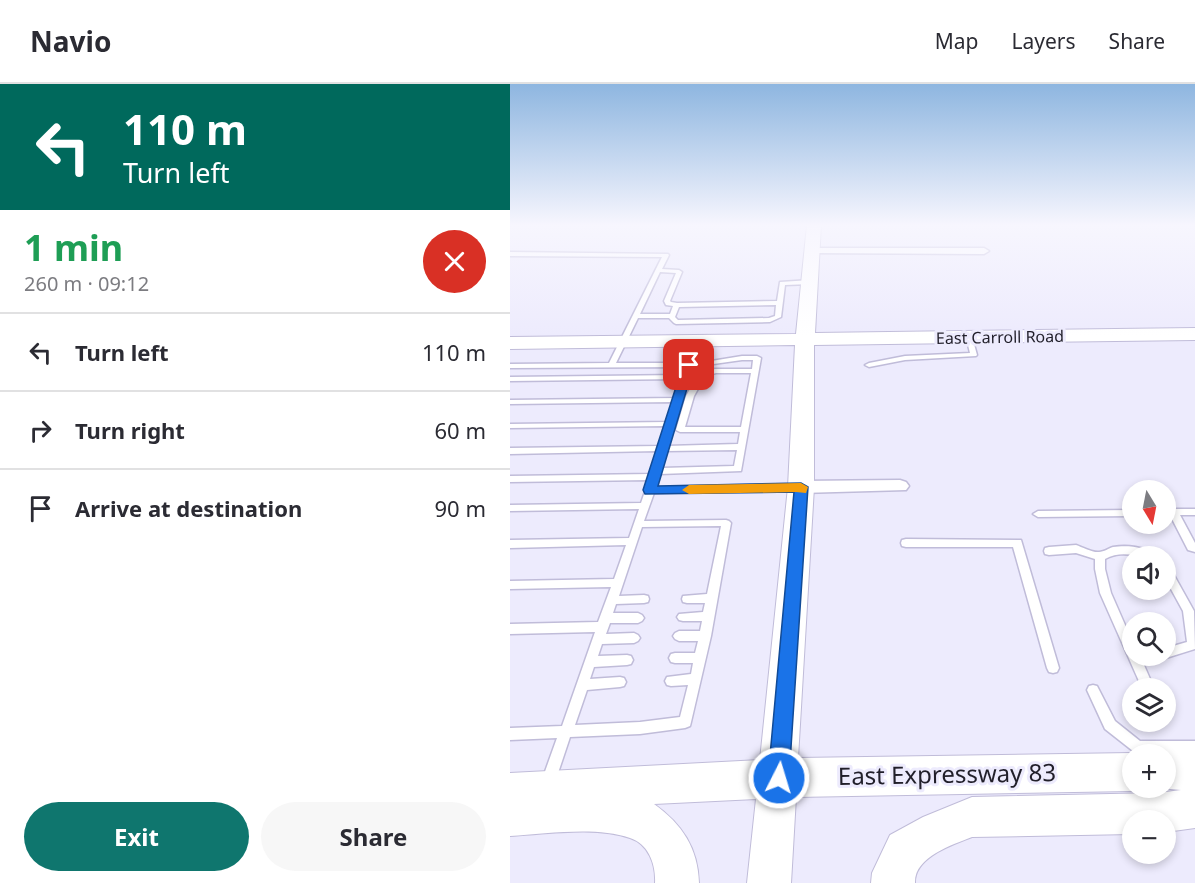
<!DOCTYPE html>
<meta charset="utf-8">
<style>
:root{--surface:#fff;--page:#f7f7f7;--text:#2b2b33;--muted:#7c7c81;--line:#e1e1e2;--accent:#0f766e}
body{margin:0;font-family:"Noto Sans",sans-serif;background:var(--page);color:var(--text);height:100vh;display:flex;flex-direction:column;font-size:22px;white-space:nowrap}
*{box-sizing:border-box;margin:0}
p{font-size:20px;color:var(--muted)}
.icon{flex:none;width:33px;height:33px;fill:none;stroke:currentColor;stroke-width:2;stroke-linecap:round;stroke-linejoin:round}
.map{position:relative;flex:1;overflow:hidden}
.drawer{display:flex;flex-direction:column;background:var(--surface);width:510px}
.drawer>*{flex:none}
.hud{background:#00695c;color:#fff;overflow:hidden}
.needle{width:39px;rotate:170deg}
.fabs{position:absolute;left:612px;top:396px;display:grid;gap:12px}
.fabs a{display:grid;place-items:center;width:54px;height:54px;border-radius:50%;background:var(--surface);box-shadow:0 3px 9px #0003;font-size:30px}
.pin{position:absolute;display:grid;place-items:center;width:51px;height:51px;color:#fff;margin:-26px;border-radius:12px;box-shadow:0 3px 9px #0006}
.me{position:absolute;width:66px;margin:-33px;rotate:5deg;stroke-linejoin:round;filter:drop-shadow(0 0 4px #0008)}
.turn{display:flex;align-items:center;gap:21px;height:126px;padding:0 24px;font-size:27px}
.turn .icon{width:78px;height:78px;stroke-width:2.5}
.turn b{display:block;font-size:42px;line-height:51px}
.round{display:grid;place-items:center;flex:none;width:63px;height:63px;border-radius:32px;background:var(--page)}
.summary{display:flex;align-items:center;justify-content:space-between;height:102px;padding:0 24px}
h1{font-size:36px;font-weight:700;line-height:45px;color:#1e9e55}
.button{display:flex;gap:12px;margin-top:auto;padding:12px 24px}
.button a{flex:1;height:69px;border-radius:36px;background:var(--accent);color:#fff;font-size:24px;font-weight:700;line-height:69px;text-align:center}
.button a+a{background:var(--page);color:var(--text)}
ul{padding:0;list-style:none}
li{display:flex;align-items:center;gap:18px;height:78px;padding:0 24px;border-top:2px solid var(--line)}
li div{flex:1}
li b{display:block;font-size:22px}
li em{font-style:normal}
header{display:flex;align-items:center;gap:36px;box-sizing:border-box;height:84px;padding:0 30px;background:var(--surface);border-bottom:2px solid var(--line)}
header strong{font-size:28px}
nav{display:flex;gap:33px;margin-inline-start:auto;font-size:21px}
main{display:flex;flex:1;min-height:0}
.map>svg:first-child{display:block}
</style>
<header>
<strong>Navio</strong>
<nav><a>Map</a><a>Layers</a><a>Share</a></nav>
</header>
<main>
<section class="drawer">
<div class="hud">
<div class="turn"><svg class="icon" aria-label="left" viewBox="0 0 24 24"><path d="M17 20v-9H6M10 6l-5 5 5 5"/></svg><div><b>110 m</b>Turn left</div></div>
</div>
<div class="summary"><div><h1>1 min</h1><p>260 m · 09:12</p></div><a class="round" style="background:#d93025;color:#fff"><svg class="icon" aria-label="close" viewBox="0 0 24 24"><path d="M6 6l12 12M18 6L6 18"/></svg></a></div>
<ul>
<li><svg class="icon" aria-label="left" viewBox="0 0 24 24"><path d="M17 20v-9H6M10 6l-5 5 5 5"/></svg><div><b>Turn left</b></div><em>110 m</em></li>
<li><svg class="icon" aria-label="right" viewBox="0 0 24 24"><path d="M7 20v-9h11M14 6l5 5-5 5"/></svg><div><b>Turn right</b></div><em>60 m</em></li>
<li><svg class="icon" aria-label="arrive" viewBox="0 0 24 24"><path d="M6 21V4h12l-3 4 3 4H6"/></svg><div><b>Arrive at destination</b></div><em>90 m</em></li>
</ul>
<div class="button"><a>Exit</a><a>Share</a></div>
</section>
<div class="map">
<svg width="685" height="799" viewBox="0 0 685 799">
<rect width="100%" height="100%" fill="#edebfd"/>
<g fill="none" stroke-linecap="round" stroke-linejoin="round">
<defs>
<g id="lane">
<path d="M0 168 158 170 159 171 152 185 169 186 172 188 160 217 161 218 167 219 267 217 270 198 301 196 304 198 301 200 275 201 271 233 260 238 166 240 164 239 159 234H128L106 279H189L232 272H247L251 274 231 387 150 390 146 403 289 400 294 403 289 406 144 409 134 437 216 436 219 437 221 439 201 552 181 638 180 642 175 644 130 650 60 653 44 701 39 703 34 701 32 696 47 654 0 656V644L52 642 85 548 0 550V540L88 538 101 503 0 505V497L104 495 116 461 0 464V456L119 454 129 425 0 427V421L131 419 139 396 0 398V392L141 390 147 367 0 370V364L149 362 155 342 0 344V340L157 338 163 318 0 320V316L165 314 171 295 0 297V293L172 291 175 283 0 284V280L99 279 152 173 0 172ZM150 188 166 189 154 217 156 221 163 222 160 230H130ZM266 221 265 232 259 234 168 236 165 233 169 223ZM232 276H243L242 285H205L189 289 176 312 166 346 170 348H230L228 360 157 362 182 283ZM206 289H241L231 343H175L184 312 195 292ZM227 366 224 382 152 384 156 367ZM211 442 197 510 173 512 172 515 173 518 177 519H195L193 528 169 530 167 533 169 536 173 537H192L190 547H169L165 549 163 552 165 555 169 557H188L185 569H165L161 570 159 574 161 578 165 579H183L181 590 157 593 155 597 157 601 161 602 178 601 170 633 130 638 65 641 77 606 110 603 114 602 116 598 114 594 110 593 80 595 84 583 117 581 121 580 123 576 121 572 117 571 88 572 92 560 124 559 128 557 130 554 128 551 124 549 96 550 100 539H128L132 537 134 534 132 531 128 529H103L106 520 134 519 138 518 139 515 138 512 134 511 109 512 132 443Z"/>
<path d="M459 251 462 253 467 271 466 272 395 276 359 283 355 281 359 279 395 272 460 269 456 253Z"/>
<path d="M656 425H685V431H670L685 459V468L678 466 660 431H656Z"/>
<path d="M622 426V432L528 433 523 430 528 427Z"/>
<path d="M396 455 511 456 549 584 547 588 543 589 539 588 537 584 503 463H396L392 462 391 459 392 456Z"/>
<path d="M566 461C572 463 583 469 589 468 594 468 599 464 603 463 616 461 636 462 645 472 628 474 612 465 595 475V485L601 509 622 557V572H630L644 604H632L590 509 585 485V475L566 469 539 471 535 470 534 467 535 464 539 463Z"/>
<path d="M656 483 660 484 684 527 685 565 656 574 651 572H656V564L677 558 673 527 656 496Z"/>
<path d="M583 601 587 602 605 637 630 657H685V669H628L623 667 595 645 577 606 579 602Z"/>
</g>
<g id="street">
<path d="M302 164H474L479 167 474 170 298 169V165Z"/>
<path d="M390 396 396 398 399 402 396 406 291 409 285 407 282 403 285 399 291 397Z"/>
</g>
<g id="secondary">
<path d="M297 141H311L305 249 685 244V256L304 261V403L288 674 622 669 626 670H622V704H630L622 707 286 713 281 799H237L246 715 144 720C172 740 188 764 189 799H145C146 781 139 760 120 754 86 742 36 750 0 752V689L250 676 278 403 285 261 0 265V253L286 250Z"/>
<path d="M656 668H685V744L656 748V736H622V750L462 753C442 761 404 773 405 799H361L362 789 380 751 413 733 462 713 648 709 671 706 650 704H656V670H650Z"/>
</g>
</defs>
<!-- lane casing -->
<use href="#lane" stroke="#c0bcd9" stroke-width="3"/>
<!-- street casing -->
<use href="#street" stroke="#c0bcd9" stroke-width="3"/>
<!-- secondary casing -->
<use href="#secondary" stroke="#c0bcd9" stroke-width="2"/>
<!-- lane -->
<use href="#lane" fill="#fff" fill-rule="evenodd"/>
<!-- street -->
<use href="#street" fill="#fff" fill-rule="evenodd"/>
<!-- secondary -->
<use href="#secondary" fill="#fff" fill-rule="evenodd"/>
</g>
<!-- sky -->
<linearGradient id="sky" x2="0" y2="1"><stop stop-color="#8eb6e0"/><stop offset="0.56" stop-color="#f7f6fe"/><stop offset="1" stop-color="#f7f6fe" stop-opacity="0"/></linearGradient>
<rect width="685" height="252" fill="url(#sky)"/>
<!-- route -->
<path fill="#1a73e8" stroke="#114b97" stroke-width="1.5" d="M179 278 184 281 148 402 291 399 298 403 279 694 276 701 269 704 261 701 258 694 284 408 135 410 133 406 173 281Z"/>
<!-- slow -->
<path fill="#f59e0b" d="M291 399 298 403 296 409 286 408 179 410 172 406 179 401Z"/>
<g text-anchor="middle" stroke-width="6" stroke-linejoin="round" paint-order="stroke">
<!-- far-street labels -->
<g font-size="16" fill="#211f2a" stroke="#edebfd">
<text transform="translate(490 253) rotate(-1)" y="6">East Carroll Road</text>
</g>
<!-- near-street labels -->
<g font-size="24" fill="#211f2a" stroke="#edebfd">
<text transform="translate(437 691) rotate(-1)" y="8">East Expressway 83</text>
</g>
</g>
</svg>
<div class="fabs">
<a><svg class="needle" viewBox="-14 -14 28 28"><path d="M0-13l5 13h-10z" fill="#e53935"/><path d="M0 13l5-13h-10z" fill="#7c7c81"/></svg></a>
<a><svg class="icon" aria-label="sound" viewBox="0 0 24 24"><path d="M4 9h4l5-4v14l-5-4H4zM17 9q2 3 0 6"/></svg></a>
<a><svg class="icon" aria-label="search" viewBox="0 0 24 24"><circle cx="10" cy="10" r="6"/><path d="M15 15l6 6"/></svg></a>
<a><svg class="icon" aria-label="layers" viewBox="0 0 24 24"><path d="M12 4l9 5-9 5-9-5zM3 14l9 5 9-5"/></svg></a>
<a>+</a>
<a>−</a>
</div>
<div class="pin" style="left:179px;top:281px;background:#d93025"><svg class="icon" aria-label="arrive" viewBox="0 0 24 24"><path d="M6 21V4h12l-3 4 3 4H6"/></svg></div>
<svg class="me" style="left:269px;top:694px" viewBox="-20 -20 40 40"><circle r="17" fill="#1a73e8" stroke="#fff" stroke-width="3"/><path d="M0-11L8 9 0 5-8 9z" fill="#fff"/></svg>
</div>
</main>
